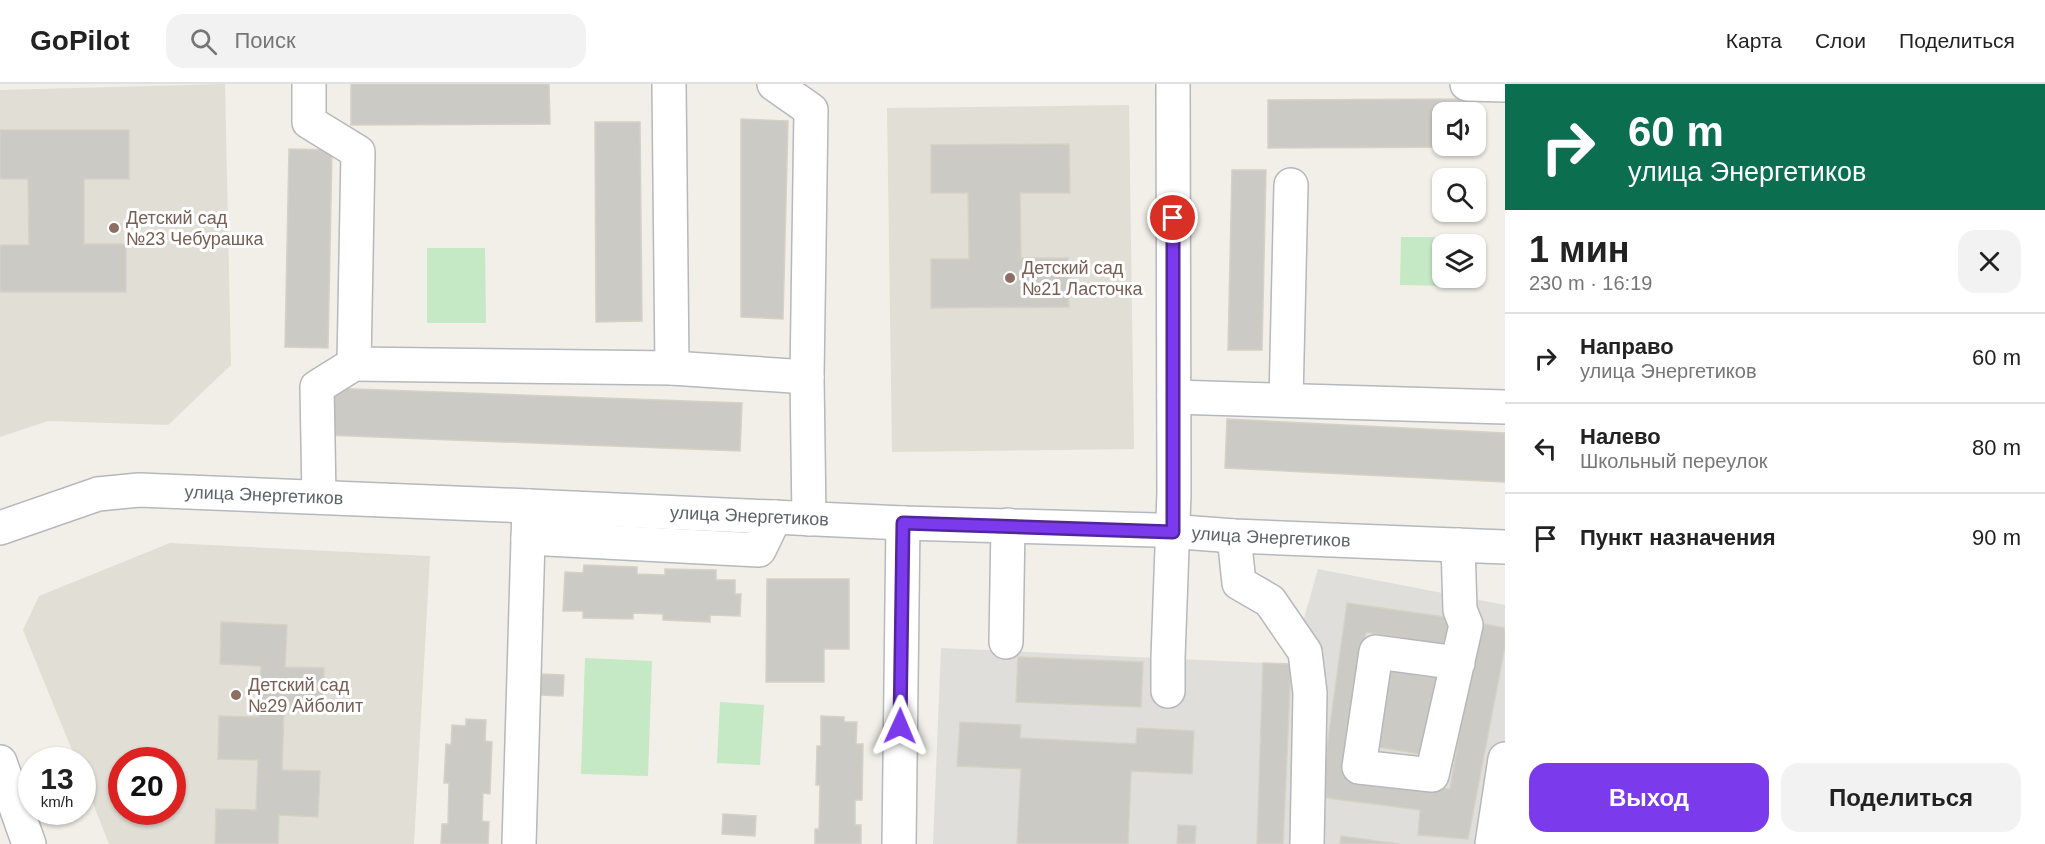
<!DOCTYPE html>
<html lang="ru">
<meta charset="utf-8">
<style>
:root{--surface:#fff;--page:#f2f2f2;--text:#222;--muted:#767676;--line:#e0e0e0;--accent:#7c3aed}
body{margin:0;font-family:Helvetica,sans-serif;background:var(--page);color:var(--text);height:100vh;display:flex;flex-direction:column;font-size:22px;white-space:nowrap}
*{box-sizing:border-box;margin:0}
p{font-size:20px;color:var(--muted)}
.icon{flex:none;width:33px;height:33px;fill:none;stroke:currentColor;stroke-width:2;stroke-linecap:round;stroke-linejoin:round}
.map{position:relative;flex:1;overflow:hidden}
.panel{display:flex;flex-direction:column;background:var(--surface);width:540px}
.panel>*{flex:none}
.guide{background:#0b6e4f;color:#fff;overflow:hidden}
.fabs{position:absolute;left:1432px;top:18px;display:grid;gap:12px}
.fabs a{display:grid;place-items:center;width:54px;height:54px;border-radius:12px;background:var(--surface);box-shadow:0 2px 4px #0004;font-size:30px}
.speed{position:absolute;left:18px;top:663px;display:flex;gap:12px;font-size:30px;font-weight:700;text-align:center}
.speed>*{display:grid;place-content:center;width:78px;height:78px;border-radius:50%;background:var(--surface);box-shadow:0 2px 4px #0004;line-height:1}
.speed small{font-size:15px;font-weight:400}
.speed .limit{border:9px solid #d22;background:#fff;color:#111}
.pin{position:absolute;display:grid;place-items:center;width:51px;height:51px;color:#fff;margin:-26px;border:3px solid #fff;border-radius:50%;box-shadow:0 2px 6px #0007}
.me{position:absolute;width:66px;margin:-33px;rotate:1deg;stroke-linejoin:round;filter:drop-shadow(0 0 4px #0008)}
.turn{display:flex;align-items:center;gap:21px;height:126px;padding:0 24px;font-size:27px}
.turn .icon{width:78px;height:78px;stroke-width:2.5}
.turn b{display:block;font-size:42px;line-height:51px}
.round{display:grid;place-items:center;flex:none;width:63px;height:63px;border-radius:18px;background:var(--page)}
.head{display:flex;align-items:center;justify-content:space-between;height:102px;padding:0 24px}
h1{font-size:36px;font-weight:600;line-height:45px}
.button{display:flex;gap:12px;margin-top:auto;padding:12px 24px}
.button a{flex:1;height:69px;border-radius:18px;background:var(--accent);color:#fff;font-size:24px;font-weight:600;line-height:69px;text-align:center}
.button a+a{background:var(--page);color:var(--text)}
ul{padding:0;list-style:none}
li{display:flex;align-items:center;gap:18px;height:90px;padding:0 24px;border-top:2px solid var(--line)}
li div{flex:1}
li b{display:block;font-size:22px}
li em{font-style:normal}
header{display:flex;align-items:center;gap:36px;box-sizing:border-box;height:84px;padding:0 30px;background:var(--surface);border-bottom:2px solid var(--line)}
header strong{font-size:28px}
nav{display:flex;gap:33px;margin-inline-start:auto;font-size:21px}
.search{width:420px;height:54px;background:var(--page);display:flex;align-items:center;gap:15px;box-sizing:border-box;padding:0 21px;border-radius:18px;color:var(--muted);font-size:22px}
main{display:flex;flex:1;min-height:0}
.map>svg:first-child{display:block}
</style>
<header>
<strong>GoPilot</strong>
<div class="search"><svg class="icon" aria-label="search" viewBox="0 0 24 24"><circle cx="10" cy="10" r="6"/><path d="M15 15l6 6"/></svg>Поиск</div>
<nav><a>Карта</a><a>Слои</a><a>Поделиться</a></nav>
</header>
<main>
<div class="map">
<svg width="1505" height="760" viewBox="0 0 1505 760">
<rect width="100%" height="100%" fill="#f1efe8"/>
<!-- industrial -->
<path fill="#e0deda" d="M1318 485 1505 521V760H933L941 564 1291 580Z"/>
<!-- education -->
<g fill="#e1ded6" fill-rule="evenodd">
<path d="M225 0 231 281 168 341 48 337 0 353V6Z"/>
<path d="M1129 21 1134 365 892 368 887 24Z"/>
<path d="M170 459 430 472 414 760H109L83 694 82 676H76L23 546 39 512ZM122 676H172V728H122Z"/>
</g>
<!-- green -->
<g fill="#c5e8c5">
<path d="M1401 153H1447V160H1443V194H1447V202L1400 201Z"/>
<path d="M427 164H485L486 239H427Z"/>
<path d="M585 574 652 577 648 692 581 690Z"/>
<path d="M720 618 764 621 760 681 717 679Z"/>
</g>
<!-- building -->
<g fill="#cccac5" stroke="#d6d1c6" stroke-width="1.5">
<path d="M351 0H549L550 40 351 41Z"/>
<path d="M1466 15V28H1443V62H1466V63L1268 64V16Z"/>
<path d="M741 35 788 37 783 235 741 233Z"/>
<path d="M595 38H640L642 237 596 238Z"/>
<path d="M0 46H129V95H84V160H126V208H0V161H29L28 95H0Z"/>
<path d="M1069 60 1070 109H1020L1021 174H1068L1069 223 931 224V175H969L968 109H931V61Z"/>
<path d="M289 65 332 66 328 264 285 263Z"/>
<path d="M1232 86H1266L1262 266H1228Z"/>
<path d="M327 304 742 319 740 367 325 351Z"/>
<path d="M1227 335 1505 349V398L1225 384Z"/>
<path d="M584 481 637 483V490L665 491V485L716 486V496H735V510H741L740 532 710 531V538L663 536V530L633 529V535L583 534V527H563L565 488 583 489Z"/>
<path d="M767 495H849V565H824V598H766Z"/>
<path d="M1347 519 1458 535 1452 562 1366 548 1345 692 1450 705 1478 539 1505 544V562L1468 755 1418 751 1420 726 1320 713Z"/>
<path d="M221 538 287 541 285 583 324 584 323 628 284 626 282 686 320 687 318 733 279 731 278 760H215L216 725 256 726 258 676 218 675 219 632 259 633 261 582 220 580Z"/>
<path d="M1018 573 1143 578 1141 623 1016 618Z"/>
<path d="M1263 579 1291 580 1283 760H1257Z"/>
<path d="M1390 583 1437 591 1425 671 1378 663Z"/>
<path d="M540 590 564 591 563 612 540 611Z"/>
<path d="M821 632 844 633V638H857L856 660H863L862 716H855V741H861V760H815V745H819L820 701H816L817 662H821Z"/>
<path d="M466 635 486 636 485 657 492 658 490 710 483 709 482 737 489 738 488 760H441L442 740H448L449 699H444L446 660 451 661 452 641 466 642Z"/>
<path d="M960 638 1021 641 1020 654 1136 660 1137 644 1194 647 1192 690 1131 687 1128 760H1017L1021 685 957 682Z"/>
<path d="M723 730 756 732 755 752 722 750Z"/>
<path d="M1178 741 1196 742 1195 760H1177Z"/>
<path d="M1341 752 1399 760H1340Z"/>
</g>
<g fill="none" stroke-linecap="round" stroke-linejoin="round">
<defs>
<g id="minor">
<path d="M309 0V38L358 68 354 280 672 284 807 293"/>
<path d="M669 0 672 284"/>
<path d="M774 0 811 26 807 293 809 435"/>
<path d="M1467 0 1505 1"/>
<path d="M1174 313 1505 323"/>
<path d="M1286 316 1291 101"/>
<path d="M319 413 317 303 354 280"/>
<path id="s1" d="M0 444 98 410 139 406 529 422 903 439 1156 446 1234 452 1505 463"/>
<path d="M1234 452 1239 499 1270 517 1305 568 1310 609 1307 760"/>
<path d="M528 454 759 466 775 433"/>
<path d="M1006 558 1008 441"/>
<path d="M1458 579 1376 568 1359 683 1432 691 1466 541 1460 526 1458 461"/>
<path d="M1168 607V574L1174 409 1173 0"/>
<path d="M0 678 29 760"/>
<path d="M519 760 529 422"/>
<path d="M899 760 903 439"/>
<path d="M1492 760 1505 675"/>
</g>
</defs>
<!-- minor casing -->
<use href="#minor" stroke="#b5b8bc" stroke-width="36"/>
<!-- minor -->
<use href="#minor" stroke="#fff" stroke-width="33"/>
</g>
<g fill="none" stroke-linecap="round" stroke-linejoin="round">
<defs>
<path id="route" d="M900 642 903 439 1173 448V134"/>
</defs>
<!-- route casing -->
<use href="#route" stroke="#51269a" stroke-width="15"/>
<!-- route -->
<use href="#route" stroke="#7c3aed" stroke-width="10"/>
</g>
<!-- markers -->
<g fill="#8d6e63" stroke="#fff" stroke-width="2">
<circle cx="114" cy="144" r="6"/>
<circle cx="1010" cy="194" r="6"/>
<circle cx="236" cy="611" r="6"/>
</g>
<g text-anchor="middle" stroke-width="6" stroke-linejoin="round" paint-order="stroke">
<!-- education labels -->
<g font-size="18" fill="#785e54" stroke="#fff" text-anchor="start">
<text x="126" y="140">Детский сад<tspan x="126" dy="21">№23 Чебурашка</tspan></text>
<text x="1022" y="190">Детский сад<tspan x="1022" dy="21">№21 Ласточка</tspan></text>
<text x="248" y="607">Детский сад<tspan x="248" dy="21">№29 Айболит</tspan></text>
</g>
<!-- street labels -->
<g font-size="18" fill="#5f6368" stroke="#fff">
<text dy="6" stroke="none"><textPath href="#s1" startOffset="270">улица Энергетиков</textPath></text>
<text dy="6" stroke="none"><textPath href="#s1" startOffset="756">улица Энергетиков</textPath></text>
<text dy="6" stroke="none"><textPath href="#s1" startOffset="1278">улица Энергетиков</textPath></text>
</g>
</g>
</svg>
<div class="fabs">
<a><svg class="icon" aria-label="sound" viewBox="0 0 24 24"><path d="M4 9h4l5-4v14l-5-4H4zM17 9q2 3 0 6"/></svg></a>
<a><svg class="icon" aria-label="search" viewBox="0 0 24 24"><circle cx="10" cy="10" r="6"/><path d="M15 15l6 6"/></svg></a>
<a><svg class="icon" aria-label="layers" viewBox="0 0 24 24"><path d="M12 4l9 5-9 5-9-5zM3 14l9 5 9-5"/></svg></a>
</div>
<div class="speed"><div>13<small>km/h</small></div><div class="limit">20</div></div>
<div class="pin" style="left:1173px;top:134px;background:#d93025"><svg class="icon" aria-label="arrive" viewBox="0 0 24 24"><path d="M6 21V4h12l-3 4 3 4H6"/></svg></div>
<svg class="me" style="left:900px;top:642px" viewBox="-20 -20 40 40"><path d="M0-17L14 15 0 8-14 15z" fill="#7c3aed" stroke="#fff" stroke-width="4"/></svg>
</div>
<section class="panel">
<div class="guide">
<div class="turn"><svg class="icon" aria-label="right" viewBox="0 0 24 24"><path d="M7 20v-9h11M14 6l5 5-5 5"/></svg><div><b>60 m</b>улица Энергетиков</div></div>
</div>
<div class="head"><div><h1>1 мин</h1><p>230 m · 16:19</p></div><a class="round"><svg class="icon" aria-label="close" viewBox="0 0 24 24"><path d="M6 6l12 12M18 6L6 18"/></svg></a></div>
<ul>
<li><svg class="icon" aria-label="right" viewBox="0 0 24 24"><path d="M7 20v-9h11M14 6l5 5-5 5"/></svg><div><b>Направо</b><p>улица Энергетиков</p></div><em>60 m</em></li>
<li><svg class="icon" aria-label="left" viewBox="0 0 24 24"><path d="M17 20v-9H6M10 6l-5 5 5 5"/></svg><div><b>Налево</b><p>Школьный переулок</p></div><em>80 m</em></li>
<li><svg class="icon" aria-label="arrive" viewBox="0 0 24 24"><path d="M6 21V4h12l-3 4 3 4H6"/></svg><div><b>Пункт назначения</b></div><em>90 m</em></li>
</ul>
<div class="button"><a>Выход</a><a>Поделиться</a></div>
</section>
</main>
